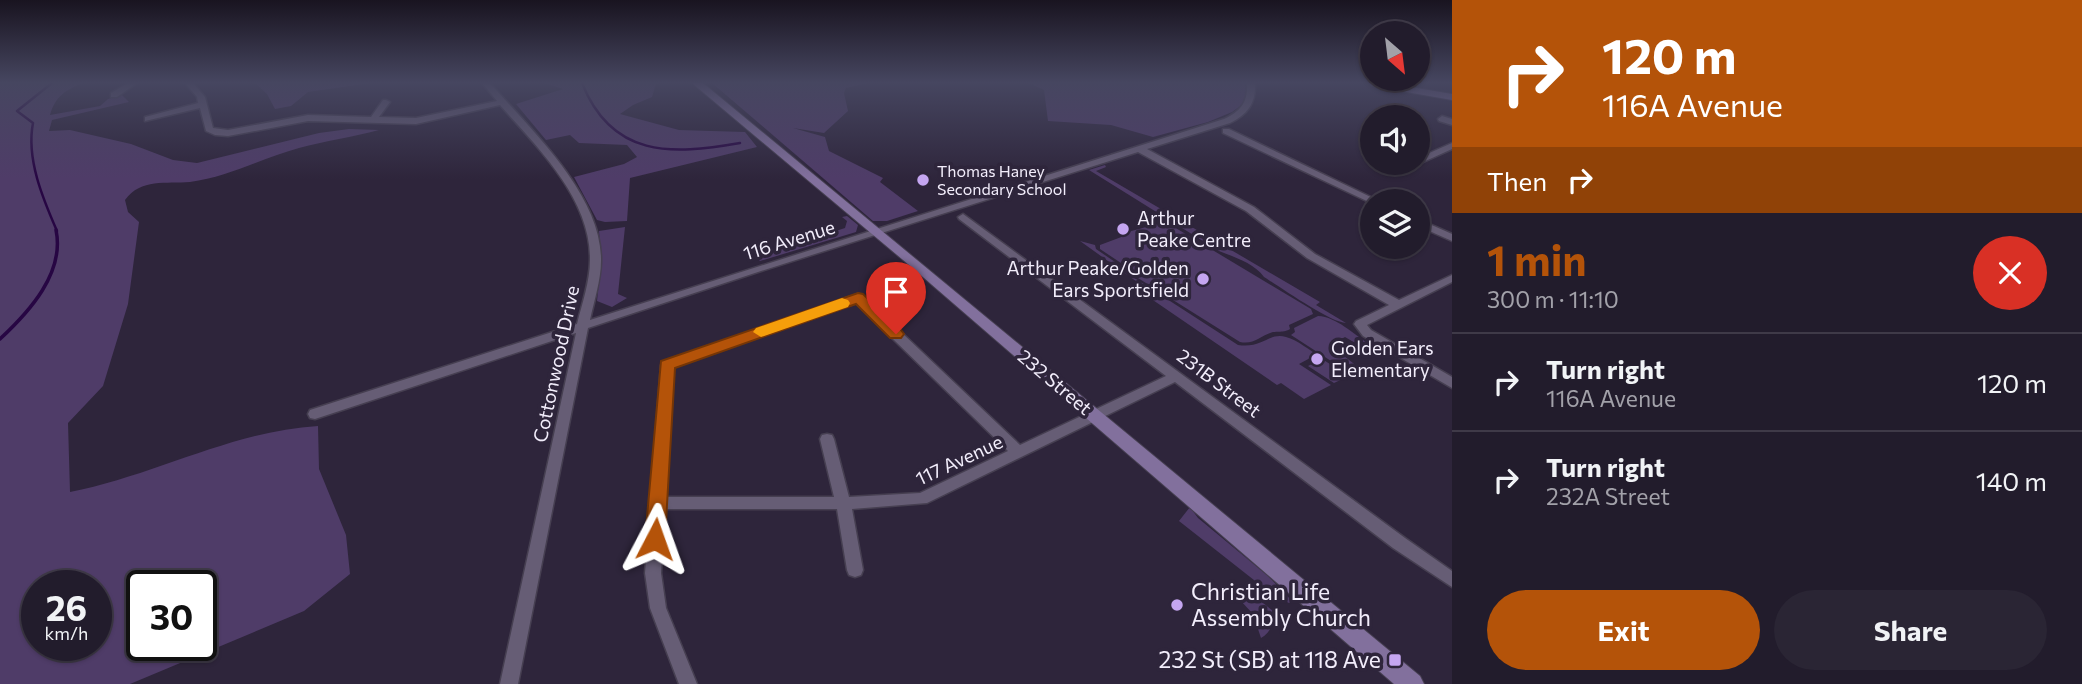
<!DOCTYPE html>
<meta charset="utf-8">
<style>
:root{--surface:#221c2c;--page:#2a2534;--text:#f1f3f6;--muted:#a2a1a9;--line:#3f3a48;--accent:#b45309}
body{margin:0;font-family:Commissioner,sans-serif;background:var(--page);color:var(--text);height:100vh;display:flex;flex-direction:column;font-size:26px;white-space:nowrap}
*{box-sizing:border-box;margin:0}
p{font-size:23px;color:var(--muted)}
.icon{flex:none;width:38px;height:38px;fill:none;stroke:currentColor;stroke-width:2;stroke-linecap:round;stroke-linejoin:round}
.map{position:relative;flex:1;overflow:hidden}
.side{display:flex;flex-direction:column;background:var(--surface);width:630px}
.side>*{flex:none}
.banner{background:#b45309;color:#fff;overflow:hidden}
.needle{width:46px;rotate:152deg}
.tools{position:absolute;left:1360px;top:21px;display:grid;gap:14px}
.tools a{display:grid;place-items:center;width:70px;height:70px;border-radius:50%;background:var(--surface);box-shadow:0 2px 5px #0004,0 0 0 2px var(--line);font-size:35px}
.speed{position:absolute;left:21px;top:570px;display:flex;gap:14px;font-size:35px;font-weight:700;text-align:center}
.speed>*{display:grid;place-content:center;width:91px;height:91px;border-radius:50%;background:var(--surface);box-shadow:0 2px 5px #0004,0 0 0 2px var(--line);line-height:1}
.speed small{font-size:18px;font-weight:400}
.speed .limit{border:4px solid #111;border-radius:10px;background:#fff;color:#111}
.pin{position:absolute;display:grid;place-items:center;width:60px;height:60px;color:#fff;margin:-72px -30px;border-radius:50% 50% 50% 0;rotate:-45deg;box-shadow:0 0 7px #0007}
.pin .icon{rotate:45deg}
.me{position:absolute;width:77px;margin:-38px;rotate:4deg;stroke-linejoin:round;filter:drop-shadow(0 0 5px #0008)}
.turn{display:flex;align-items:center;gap:24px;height:147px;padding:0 35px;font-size:32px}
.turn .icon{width:91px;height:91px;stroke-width:2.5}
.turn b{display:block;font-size:49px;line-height:60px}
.then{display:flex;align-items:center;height:66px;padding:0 35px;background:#0003;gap:14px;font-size:26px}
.round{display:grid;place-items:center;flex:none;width:74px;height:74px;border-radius:37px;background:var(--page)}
.headline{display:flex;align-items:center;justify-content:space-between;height:119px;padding:0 35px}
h1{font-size:42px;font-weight:700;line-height:52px;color:var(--accent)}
.primary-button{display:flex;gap:14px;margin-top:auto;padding:14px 35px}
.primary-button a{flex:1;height:80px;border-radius:42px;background:var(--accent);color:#fff;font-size:28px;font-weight:700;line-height:80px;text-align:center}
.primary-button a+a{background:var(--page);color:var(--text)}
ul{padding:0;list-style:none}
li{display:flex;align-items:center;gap:21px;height:98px;padding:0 35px;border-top:2px solid var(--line)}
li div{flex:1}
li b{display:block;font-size:26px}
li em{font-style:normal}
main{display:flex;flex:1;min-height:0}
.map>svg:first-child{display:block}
</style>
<main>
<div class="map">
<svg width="1452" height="684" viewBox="0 0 1452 684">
<rect width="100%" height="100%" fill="#2e253b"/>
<!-- green -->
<g fill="#4f3c68" fill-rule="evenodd">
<path d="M0 83H83C65 90 55 97 50 115L100 106 108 99 122 95 129 102 52 120 49 131 70 130 131 144 173 160 197 163 319 133 349 129 379 130C353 137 325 141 299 148 262 158 229 177 190 182 166 184 141 178 125 200L128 212 139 222 128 304 103 386 68 423 70 492C154 476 232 431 318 426L319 469 346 535 350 574 304 611 130 684H0ZM37 586H96V646H37ZM142 586H201V646H142Z"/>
<path d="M255 83H371L308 92 291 106 275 109 267 94Z"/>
<path d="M544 83H660L656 84 652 97 633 105 620 114 679 130 745 132 757 147 630 178 627 221 605 222 597 220 574 177 624 164 637 157 627 145 579 143 570 135 546 140 516 104 563 89Z"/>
<path d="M712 83H868L846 88 844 93 848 111 824 133 793 128 825 137 829 151 883 178 880 182 918 211 887 221H873Z"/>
<path d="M1029 83H1245L1247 101 1232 112 1208 122 1153 137 1111 125 1048 121 1044 90Z"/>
<path d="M1105 165 1106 167 1096 171 1320 302 1316 305 1346 323C1331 323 1280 287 1264 277 1254 263 1234 257 1219 251L1089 170Z"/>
<path d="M847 216 858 225 856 232 760 261 756 257 845 228 847 221 842 217Z"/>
<path d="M1161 223 1169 224 1311 309 1313 314 1289 325 1290 329C1283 333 1280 331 1273 332 1260 336 1254 345 1240 342L1130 273V269L1100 249V245L1124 236V233Z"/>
<path d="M625 227 618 294 627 298 612 307 597 301 601 260 599 231Z"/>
<path d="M1080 241 1095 245 1096 249 1118 264 1119 268 1238 345C1262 349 1269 332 1286 337 1298 340 1310 351 1321 357H1312L1299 364 1331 385 1304 399 1281 383 1277 385 1147 296 1140 284Z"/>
<path d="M1318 316C1337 317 1353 334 1369 344L1362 347 1345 337 1330 345 1358 367 1348 372 1291 335 1295 332 1294 328Z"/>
<path d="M1322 359 1349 376 1334 383 1308 366Z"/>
<path d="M1190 507 1198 518 1268 576 1292 601 1289 603 1273 595 1179 521Z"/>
<path d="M1240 600 1262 602 1273 611C1276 621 1270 633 1261 638L1253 614Z"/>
</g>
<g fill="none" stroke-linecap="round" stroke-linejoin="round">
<!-- stream-far1 -->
<g stroke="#270643" stroke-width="2.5">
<path d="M52 83 17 111 33 123C26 159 43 199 57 231"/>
<path d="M582 83C612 158 671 155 740 143"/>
</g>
<!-- stream -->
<path stroke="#270643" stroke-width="3.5" d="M0 339C29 312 65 273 56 230"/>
<defs>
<g id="minor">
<path d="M128 83H137L117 97H111V93Z"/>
<path d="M185 83H193L205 97 213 128 228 130 308 115 371 117 383 100H386L390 102 379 117 416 118 497 101 482 83H490C531 130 602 195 601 261 601 280 594 301 590 320L1224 119C1241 111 1248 102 1247 83H1255C1256 103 1248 114 1230 123L1147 149 1254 207 1315 254 1399 300 1452 275V282L1367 325 1371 330 1452 377V388L1363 336 1354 324 1356 321 1389 305 1307 258 1246 211 1138 152 761 271 588 328 518 684H500L576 333 315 419 310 418 308 414 310 410 577 324C582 304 590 281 590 260 591 199 538 148 500 105L416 124 308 121 228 136 215 135 206 131 200 108 145 121V117L198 103 197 97Z"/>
<path d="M1442 116 1452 119V125L1439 121 1438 119Z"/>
<path d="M1223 129H1229L1379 201 1371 203 1223 133Z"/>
<path d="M1452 143V149L1421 163H1415H1418V158Z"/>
<path d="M963 214 1405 538 1452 571V587L1393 548 1175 382 927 503 852 509 863 570 861 575 855 577 849 575 847 570 837 509H665L661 573 666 608 697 684H679L650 608 645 573 661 365 663 362 858 294 862 295 1020 445 1166 376 959 219 958 217ZM856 303 1008 451 920 493 849 497 834 439 832 435 827 434 822 435 820 439 834 497H666L673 367Z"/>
<path d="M1418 219 1452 234V241L1418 226Z"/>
</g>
<g id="major">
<path d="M692 83H703L1420 676 1424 684H1394L909 265Z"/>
<path d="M1367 83H1388L1452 94V100L1372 86Z"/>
</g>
</defs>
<!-- minor casing -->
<use href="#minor" stroke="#463f51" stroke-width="3"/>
<!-- major casing -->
<use href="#major" stroke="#463f51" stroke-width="2"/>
<!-- minor -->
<use href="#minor" fill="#665d75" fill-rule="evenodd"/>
<!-- major -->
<use href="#major" fill="#82709d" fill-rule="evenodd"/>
</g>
<!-- sky -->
<linearGradient id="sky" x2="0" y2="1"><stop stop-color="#191420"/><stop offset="0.46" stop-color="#464660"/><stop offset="1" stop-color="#464660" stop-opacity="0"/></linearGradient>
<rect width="1452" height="179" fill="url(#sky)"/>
<!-- route -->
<path fill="#b45309" stroke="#753606" stroke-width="2" d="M858 293 863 294 901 330 904 334 901 338H890L856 304 675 368 665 539 662 545 655 548 648 545 645 539 661 361Z"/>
<!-- slow -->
<path fill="#f59e0b" d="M842 298 848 300 850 303 848 307 761 337 753 332 756 328Z"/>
<!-- markers -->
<g fill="#c5a6f1" stroke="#2e253b" stroke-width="2.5">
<circle cx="923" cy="180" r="7"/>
<circle cx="1123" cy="229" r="7"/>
<circle cx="1203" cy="279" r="7"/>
<circle cx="1317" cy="359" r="7"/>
<circle cx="1177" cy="605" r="7"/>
<rect x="1388" y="653" width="14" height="14" rx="3.5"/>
</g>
<g text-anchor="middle" stroke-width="7" stroke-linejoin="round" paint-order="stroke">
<!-- far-poi labels -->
<g font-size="16" fill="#f2edfb" stroke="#2e253b" text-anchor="start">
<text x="937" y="177">Thomas Haney<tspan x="937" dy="18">Secondary School</tspan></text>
</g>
<!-- poi labels -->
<g font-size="19" fill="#f2edfb" stroke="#2e253b" text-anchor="start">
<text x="1137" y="225">Arthur<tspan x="1137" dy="22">Peake Centre</tspan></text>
<text x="1189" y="275" text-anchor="end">Arthur Peake/Golden<tspan x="1189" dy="22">Ears Sportsfield</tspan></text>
<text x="1331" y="355">Golden Ears<tspan x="1331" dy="22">Elementary</tspan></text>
</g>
<!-- street labels -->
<g font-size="19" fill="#f2edfb" stroke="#2e253b">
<text transform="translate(789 240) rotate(-17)" y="7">116 Avenue</text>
<text transform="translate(556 364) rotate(-78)" y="7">Cottonwood Drive</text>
<text transform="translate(1055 382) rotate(40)" y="7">232 Street</text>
<text transform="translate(1219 383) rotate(37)" y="7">231B Street</text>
<text transform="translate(959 460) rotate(-25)" y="7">117 Avenue</text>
</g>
<!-- near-poi labels -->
<g font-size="23" fill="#f2edfb" stroke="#2e253b" text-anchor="start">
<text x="1191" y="600">Christian Life<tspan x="1191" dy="26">Assembly Church</tspan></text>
<text x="1381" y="668" text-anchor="end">232 St (SB) at 118 Ave</text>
</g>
</g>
</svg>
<div class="tools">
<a><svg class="needle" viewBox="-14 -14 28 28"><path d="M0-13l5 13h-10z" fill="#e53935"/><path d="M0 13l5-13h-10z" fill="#a2a1a9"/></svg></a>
<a><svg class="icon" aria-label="sound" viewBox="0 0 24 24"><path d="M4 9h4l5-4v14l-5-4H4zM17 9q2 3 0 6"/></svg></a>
<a><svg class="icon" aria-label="layers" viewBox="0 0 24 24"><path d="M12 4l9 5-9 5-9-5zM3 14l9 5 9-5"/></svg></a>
</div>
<div class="speed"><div>26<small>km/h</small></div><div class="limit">30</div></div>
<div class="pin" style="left:896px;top:334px;background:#d93025"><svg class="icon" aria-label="arrive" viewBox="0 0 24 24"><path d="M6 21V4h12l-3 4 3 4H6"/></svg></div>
<svg class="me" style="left:655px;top:539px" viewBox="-20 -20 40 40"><path d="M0-17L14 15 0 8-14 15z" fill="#b45309" stroke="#fff" stroke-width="4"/></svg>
</div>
<section class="side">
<div class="banner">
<div class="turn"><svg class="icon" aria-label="right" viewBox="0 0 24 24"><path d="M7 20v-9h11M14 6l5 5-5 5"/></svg><div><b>120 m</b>116A Avenue</div></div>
<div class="then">Then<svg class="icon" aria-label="right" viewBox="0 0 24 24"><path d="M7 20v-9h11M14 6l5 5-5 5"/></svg></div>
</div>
<div class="headline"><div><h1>1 min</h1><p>300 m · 11:10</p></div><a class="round" style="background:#d93025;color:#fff"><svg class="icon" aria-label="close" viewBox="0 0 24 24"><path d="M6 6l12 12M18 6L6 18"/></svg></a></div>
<ul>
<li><svg class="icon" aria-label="right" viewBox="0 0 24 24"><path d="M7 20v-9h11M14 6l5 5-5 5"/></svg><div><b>Turn right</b><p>116A Avenue</p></div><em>120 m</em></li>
<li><svg class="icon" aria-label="right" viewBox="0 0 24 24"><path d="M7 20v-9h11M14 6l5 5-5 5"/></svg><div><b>Turn right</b><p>232A Street</p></div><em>140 m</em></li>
</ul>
<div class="primary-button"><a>Exit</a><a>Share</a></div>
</section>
</main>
